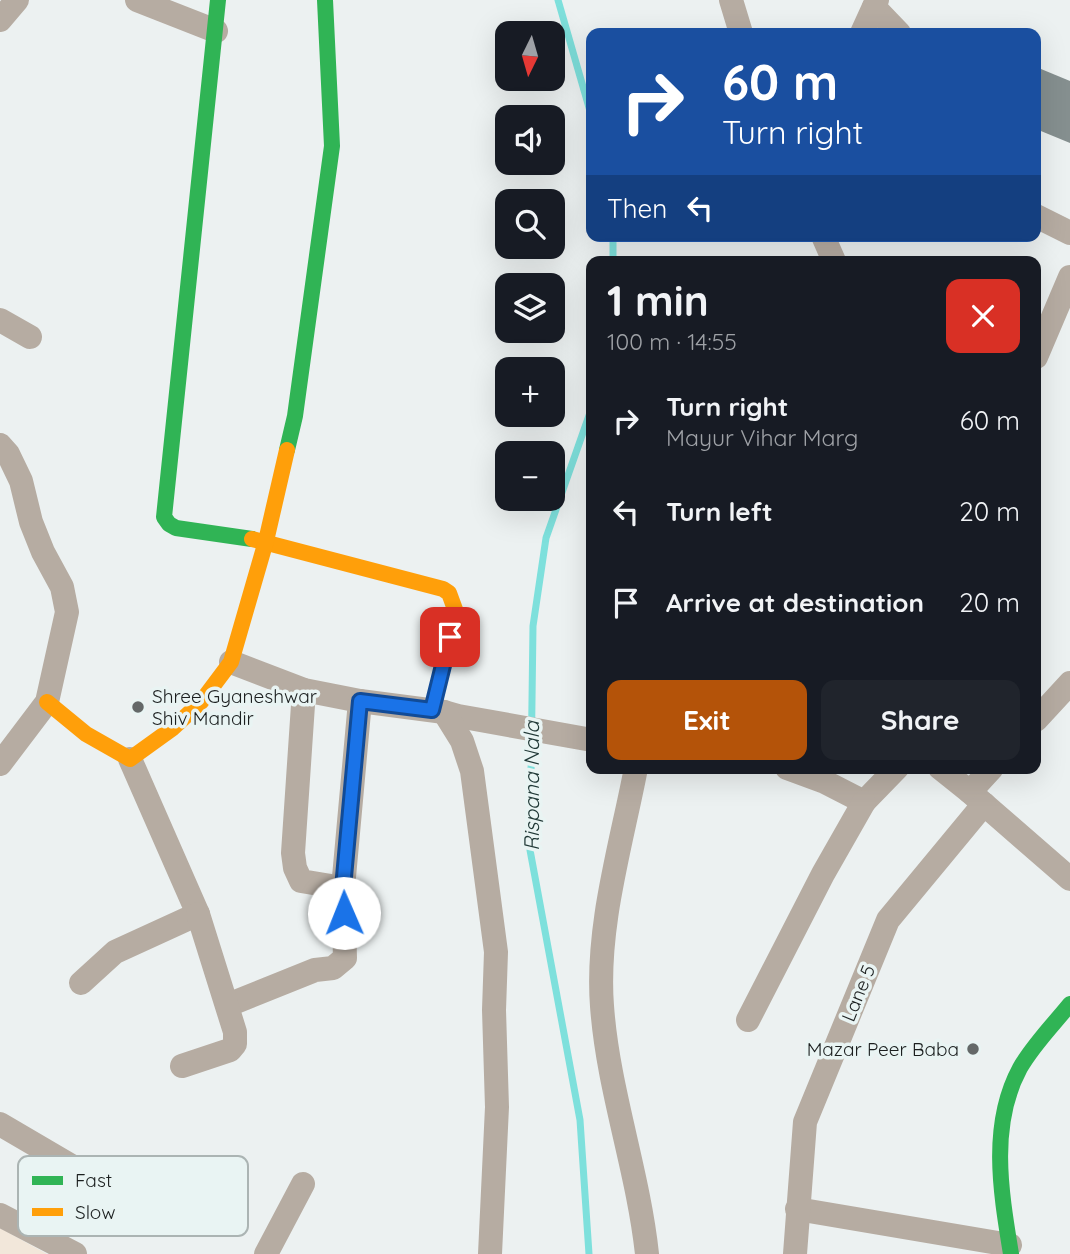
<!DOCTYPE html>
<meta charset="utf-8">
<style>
:root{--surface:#171b24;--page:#20242c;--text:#f1f3f6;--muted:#9ea1a6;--accent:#b45309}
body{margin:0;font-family:Quicksand,sans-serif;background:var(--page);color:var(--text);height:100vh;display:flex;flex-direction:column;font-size:26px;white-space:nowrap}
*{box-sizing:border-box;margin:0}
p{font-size:23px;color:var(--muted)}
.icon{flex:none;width:38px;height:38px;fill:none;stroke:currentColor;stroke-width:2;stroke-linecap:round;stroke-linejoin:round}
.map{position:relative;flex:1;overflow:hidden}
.drawer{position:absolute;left:586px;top:256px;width:455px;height:518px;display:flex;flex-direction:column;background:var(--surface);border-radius:14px;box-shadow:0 7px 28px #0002}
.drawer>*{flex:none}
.top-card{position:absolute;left:586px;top:28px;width:455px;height:214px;border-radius:14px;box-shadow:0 7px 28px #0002;background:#1a4fa0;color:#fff;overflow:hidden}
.needle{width:46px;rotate:185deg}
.tools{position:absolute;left:495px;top:21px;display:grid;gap:14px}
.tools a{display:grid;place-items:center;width:70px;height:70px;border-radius:14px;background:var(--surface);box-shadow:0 7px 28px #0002;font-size:35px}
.pin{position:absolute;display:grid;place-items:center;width:60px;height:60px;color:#fff;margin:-30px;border-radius:14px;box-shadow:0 4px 10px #0006}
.me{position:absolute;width:77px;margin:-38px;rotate:359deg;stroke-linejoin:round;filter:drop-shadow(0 0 5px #0008)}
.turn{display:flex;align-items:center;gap:24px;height:147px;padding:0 21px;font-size:32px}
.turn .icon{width:91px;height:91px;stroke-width:2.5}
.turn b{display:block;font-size:49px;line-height:60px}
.then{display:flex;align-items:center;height:66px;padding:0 21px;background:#0003;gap:14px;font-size:26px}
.round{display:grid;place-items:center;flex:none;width:74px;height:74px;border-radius:14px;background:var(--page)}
.headline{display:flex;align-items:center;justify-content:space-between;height:119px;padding:0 21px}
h1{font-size:42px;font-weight:700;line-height:52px}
.cta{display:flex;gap:14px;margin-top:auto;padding:14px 21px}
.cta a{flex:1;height:80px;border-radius:14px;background:var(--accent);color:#fff;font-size:28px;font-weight:700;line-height:80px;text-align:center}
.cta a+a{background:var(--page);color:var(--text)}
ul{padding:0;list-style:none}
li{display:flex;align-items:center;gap:21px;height:91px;padding:0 21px}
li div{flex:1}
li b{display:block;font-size:26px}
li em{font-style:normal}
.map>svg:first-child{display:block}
</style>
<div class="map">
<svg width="1070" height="1254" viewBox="0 0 1070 1254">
<rect width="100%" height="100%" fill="#ecf1f1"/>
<!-- green -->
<path fill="#f2e7da" d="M0 1228 47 1254H0Z"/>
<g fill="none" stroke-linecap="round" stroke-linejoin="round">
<!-- stream -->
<g stroke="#7ee0dc" stroke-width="7">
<path d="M558 0 592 118"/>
<path d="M613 261V236"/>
<path d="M589 1254 580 1120 530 850 533 626 546 538 592 407"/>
</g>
</g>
<!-- building -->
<path fill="#858f8f" d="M1041 69 1070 81V143L1036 129V81Z"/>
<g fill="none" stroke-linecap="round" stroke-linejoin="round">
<!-- street -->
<g stroke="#b6aca2" stroke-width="24">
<path d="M137 0 216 31"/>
<path d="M731 0 741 33"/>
<path d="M874 7 899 33"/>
<path d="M0 20 17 0"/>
<path d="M862 33 877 0"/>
<path d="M1036 216 1070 233"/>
<path d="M823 236 834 261"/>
<path d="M0 320 30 337"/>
<path d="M1036 357 1070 277"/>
<path d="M0 445 8 454 21 481 31 522 43 552 62 587 67 612 47 702 0 764"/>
<path d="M231 662 304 690 360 701 444 712 458 716 592 740"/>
<path d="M304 690 293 853 295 868 301 881 343 888"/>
<path d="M444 712 462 741 472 771 496 952 494 1010 497 1107 490 1254"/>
<path d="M1036 720 1070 683"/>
<path d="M636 768C621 846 596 927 602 1006 608 1090 638 1170 647 1254"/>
<path d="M787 768 825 782 864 802 897 768"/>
<path d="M940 768 970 792 1070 879"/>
<path d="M970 792 992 768"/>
<path d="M81 983 115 952 198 914 130 759"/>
<path d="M228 1005 315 970 333 968 345 958 343 888 360 701"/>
<path d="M748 1020 823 874 864 802"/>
<path d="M182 1066 230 1050 235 1044V1032L198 914"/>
<path d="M0 1124 116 1192"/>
<path d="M797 1209 1010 1245"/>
<path d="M0 1215 75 1254"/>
<path d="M266 1254 303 1184"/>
<path d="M795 1254 805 1122 888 920 984 804"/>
</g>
<!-- fast -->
<g stroke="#30b455" stroke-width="16">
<path d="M218 0 164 517 169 524 176 528 252 539"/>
<path d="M287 450 295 416 332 146 325 0"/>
<path d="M1011 1254C1001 1193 989 1125 1020 1068 1033 1045 1053 1025 1070 1004"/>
</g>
<!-- slow -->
<g stroke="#ff9f0a" stroke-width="16">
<path d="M252 539 443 589 449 593 456 612 432 710"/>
<path d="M47 702 86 734 130 759 173 728 201 702 231 662 266 541 287 450"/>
</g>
</g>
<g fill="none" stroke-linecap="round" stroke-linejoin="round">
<defs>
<path id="route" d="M344 913 343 888 360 701 432 710 450 637"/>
</defs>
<!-- route casing -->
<use href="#route" stroke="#114b97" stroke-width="18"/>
<!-- route -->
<use href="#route" stroke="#1a73e8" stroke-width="12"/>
</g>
<!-- markers -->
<g fill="#646868" stroke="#e9f4f3" stroke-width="2.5">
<circle cx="138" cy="707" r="7"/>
<circle cx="973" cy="1049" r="7"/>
</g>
<g text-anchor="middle" stroke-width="7" stroke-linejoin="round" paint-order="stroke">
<!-- poi labels -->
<g font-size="19" fill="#1b1f1f" stroke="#e9f4f3" text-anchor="start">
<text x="152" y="703">Shree Gyaneshwar<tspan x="152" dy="22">Shiv Mandir</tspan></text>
<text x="959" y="1056" text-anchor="end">Mazar Peer Baba</text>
</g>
<!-- street labels -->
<g font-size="19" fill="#1b1f1f" stroke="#e9f4f3">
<text transform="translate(858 993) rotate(-68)" y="7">Lane 5</text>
</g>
<!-- water labels -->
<g font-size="21" font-style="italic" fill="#203836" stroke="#e9f4f3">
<text transform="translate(532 786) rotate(-90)" y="7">Rispana Nala</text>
</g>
</g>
<!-- legend -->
<rect x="18" y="1156" width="230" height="80" rx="10" fill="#e9f4f3" stroke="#abb4b3" stroke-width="2"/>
<rect x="32" y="1176" width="31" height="9" fill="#30b455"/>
<rect x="32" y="1208" width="31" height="8" fill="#ff9f0a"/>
<g font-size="19" fill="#1b1f1f">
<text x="75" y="1187">Fast</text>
<text x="75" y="1219">Slow</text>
</g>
</svg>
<div class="tools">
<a><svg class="needle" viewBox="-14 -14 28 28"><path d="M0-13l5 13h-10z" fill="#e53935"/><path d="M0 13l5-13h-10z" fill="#9ea1a6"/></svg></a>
<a><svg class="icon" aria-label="sound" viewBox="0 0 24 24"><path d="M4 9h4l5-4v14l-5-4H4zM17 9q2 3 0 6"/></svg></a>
<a><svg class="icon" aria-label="search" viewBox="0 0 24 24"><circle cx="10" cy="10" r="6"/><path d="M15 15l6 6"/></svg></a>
<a><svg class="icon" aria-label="layers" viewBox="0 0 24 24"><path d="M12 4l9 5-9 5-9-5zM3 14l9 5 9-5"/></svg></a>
<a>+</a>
<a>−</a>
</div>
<div class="pin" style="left:450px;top:637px;background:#d93025"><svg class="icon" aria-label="arrive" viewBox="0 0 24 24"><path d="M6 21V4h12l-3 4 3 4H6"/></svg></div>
<svg class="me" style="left:344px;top:913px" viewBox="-20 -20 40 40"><circle r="19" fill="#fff"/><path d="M0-13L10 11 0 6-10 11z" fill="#1a73e8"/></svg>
<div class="top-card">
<div class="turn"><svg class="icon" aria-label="right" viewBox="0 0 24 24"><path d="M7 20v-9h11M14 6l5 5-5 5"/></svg><div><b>60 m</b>Turn right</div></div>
<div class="then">Then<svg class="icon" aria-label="left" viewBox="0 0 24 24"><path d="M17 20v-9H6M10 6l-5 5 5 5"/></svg></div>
</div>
<section class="drawer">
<div class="headline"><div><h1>1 min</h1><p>100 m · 14:55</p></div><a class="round" style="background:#d93025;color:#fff"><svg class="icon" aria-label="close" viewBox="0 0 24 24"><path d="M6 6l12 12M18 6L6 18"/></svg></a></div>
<ul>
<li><svg class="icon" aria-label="right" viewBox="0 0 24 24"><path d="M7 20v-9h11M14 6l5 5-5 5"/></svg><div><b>Turn right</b><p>Mayur Vihar Marg</p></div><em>60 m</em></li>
<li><svg class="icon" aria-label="left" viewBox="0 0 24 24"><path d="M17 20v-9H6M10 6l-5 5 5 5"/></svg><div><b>Turn left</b></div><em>20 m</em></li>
<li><svg class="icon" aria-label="arrive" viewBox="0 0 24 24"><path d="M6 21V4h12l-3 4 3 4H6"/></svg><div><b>Arrive at destination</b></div><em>20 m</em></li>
</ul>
<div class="cta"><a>Exit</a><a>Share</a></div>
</section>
</div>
